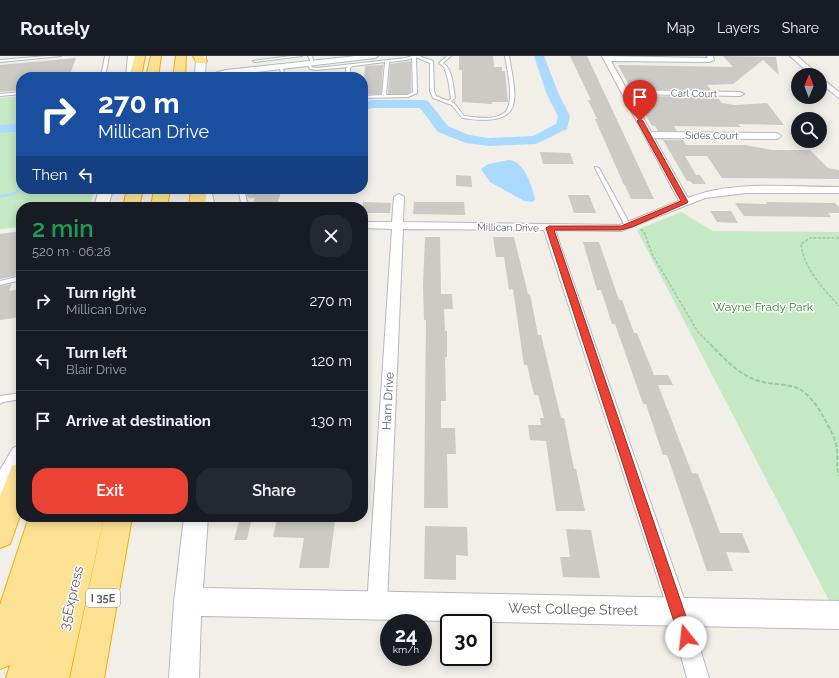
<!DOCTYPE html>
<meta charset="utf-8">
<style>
:root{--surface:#171b24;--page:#242831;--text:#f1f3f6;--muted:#9ea1a6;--line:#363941;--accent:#ea4335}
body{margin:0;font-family:Raleway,sans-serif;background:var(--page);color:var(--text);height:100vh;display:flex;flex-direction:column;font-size:15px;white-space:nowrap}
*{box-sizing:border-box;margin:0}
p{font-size:13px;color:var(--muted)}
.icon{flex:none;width:22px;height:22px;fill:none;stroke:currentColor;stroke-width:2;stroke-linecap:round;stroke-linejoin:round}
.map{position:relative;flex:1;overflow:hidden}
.drawer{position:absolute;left:16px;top:146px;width:352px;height:320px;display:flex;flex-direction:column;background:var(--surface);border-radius:16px;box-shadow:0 2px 10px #0003}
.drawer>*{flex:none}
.banner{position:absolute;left:16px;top:16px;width:352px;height:122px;border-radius:16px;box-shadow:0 2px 10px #0003;background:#1a4fa0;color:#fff;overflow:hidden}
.needle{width:26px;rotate:1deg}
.controls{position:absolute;left:791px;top:12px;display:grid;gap:8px}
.controls a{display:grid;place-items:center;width:36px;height:36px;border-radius:50%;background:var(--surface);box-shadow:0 2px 10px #0003;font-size:20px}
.speed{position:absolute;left:380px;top:558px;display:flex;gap:8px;font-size:20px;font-weight:700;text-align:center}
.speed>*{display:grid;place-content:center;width:52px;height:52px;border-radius:50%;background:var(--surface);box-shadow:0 2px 10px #0003;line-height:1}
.speed small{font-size:10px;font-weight:400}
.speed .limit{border:2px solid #111;border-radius:6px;background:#fff;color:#111}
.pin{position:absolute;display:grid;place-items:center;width:34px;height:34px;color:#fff;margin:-41px -17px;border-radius:50% 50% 50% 0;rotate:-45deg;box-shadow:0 0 4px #0007}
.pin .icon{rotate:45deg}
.me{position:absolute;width:44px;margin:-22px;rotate:344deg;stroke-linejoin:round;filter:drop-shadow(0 0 3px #0008)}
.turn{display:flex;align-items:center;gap:14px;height:84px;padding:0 16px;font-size:18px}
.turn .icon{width:52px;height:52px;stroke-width:2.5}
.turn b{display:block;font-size:28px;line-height:34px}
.then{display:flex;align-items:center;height:38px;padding:0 16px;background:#0003;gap:8px;font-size:15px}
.round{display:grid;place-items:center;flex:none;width:42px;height:42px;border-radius:16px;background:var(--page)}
.overview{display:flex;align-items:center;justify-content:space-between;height:68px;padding:0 16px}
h1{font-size:24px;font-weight:600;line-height:30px;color:#1e9e55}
.primary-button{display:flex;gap:8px;margin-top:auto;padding:8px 16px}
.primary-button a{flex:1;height:46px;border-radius:16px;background:var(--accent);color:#fff;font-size:16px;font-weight:600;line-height:46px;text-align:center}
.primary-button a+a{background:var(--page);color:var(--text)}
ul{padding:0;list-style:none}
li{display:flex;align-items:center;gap:12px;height:60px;padding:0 16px;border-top:1px solid var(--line)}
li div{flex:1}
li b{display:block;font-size:15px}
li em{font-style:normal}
header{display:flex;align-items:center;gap:24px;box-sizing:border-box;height:56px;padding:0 20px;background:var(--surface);border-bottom:1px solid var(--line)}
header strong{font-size:19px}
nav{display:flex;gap:22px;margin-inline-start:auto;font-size:14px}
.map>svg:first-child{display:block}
</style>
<header>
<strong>Routely</strong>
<nav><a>Map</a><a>Layers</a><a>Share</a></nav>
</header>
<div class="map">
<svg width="839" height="622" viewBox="0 0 839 622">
<rect width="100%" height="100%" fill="#f1efe8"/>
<!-- green -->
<g fill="#c5e8c5">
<path d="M21 40V133H95L89 151H21V171L0 173V42Z"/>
<path d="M681 156 713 175 839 176V551L832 550 637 174Z"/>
</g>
<!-- water -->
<path fill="#aadaff" d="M509 104C524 105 532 130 535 143L533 146 524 145 490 126 481 113 488 108Z"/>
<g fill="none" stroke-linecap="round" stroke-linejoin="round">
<!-- stream -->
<path stroke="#aadaff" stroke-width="2.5" d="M0 140 10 139 18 135 21 124"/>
<!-- river -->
<g fill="#aadaff" fill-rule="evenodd">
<path d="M534 0H544L559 39 570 60 567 73 536 88 489 90 466 87 438 76 420 52H372L363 54V46L372 44H424L428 45 448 70 469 79 489 82 533 80 556 68 558 60 547 39Z"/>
<path d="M21 67V75L0 77V69Z"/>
</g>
</g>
<!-- building -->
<g fill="#cccac5">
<path d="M459 0H493L494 11H502V15H505L508 46H492V48L462 46V14H459Z"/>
<path d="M570 0H587L654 143H631L625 129H624L595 63H597L588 44H591Z"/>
<path d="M723 0 776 1 779 19 763 4 733 28 707 29 711 34 631 33 618 9 733 11Z"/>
<path d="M76 2 69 21H21V34L0 36V9Z"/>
<path d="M411 5V35L407 38H388L390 8Z"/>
<path d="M383 9 381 38H363L365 10Z"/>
<path d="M635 40 717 41 722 47 734 49 767 47 784 69 738 68 741 71 674 70 677 75H658L655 70H652Z"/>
<path d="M663 84H683L686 89H745L773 94H810L828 112 839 114V123L722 122 707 100H685L696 119H700L706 128H693L690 125H687Z"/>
<path d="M540 96 570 97 574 108H543Z"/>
<path d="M456 119 471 120 472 131 456 130Z"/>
<path d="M238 133H282L276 151H251L255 142H248L246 136 241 134 238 136Z"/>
<path d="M568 139H589L596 157H574Z"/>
<path d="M363 146 391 147 390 157H363Z"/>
<path d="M414 146H464L465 159 413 158Z"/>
<path d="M766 146 835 147 839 151V157H828L831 161 744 160 735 147 767 148Z"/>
<path d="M710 155H731L738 167 717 166Z"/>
<path d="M21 175V214H17L15 220 0 223V178Z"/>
<path d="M425 181H440L441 238H452L453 253H444L445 275H447V301H445L446 345H441V372H455L456 398H447L448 452H424L426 264H424L423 230Z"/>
<path d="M493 181H514L528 238H530L538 279H541L561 362H564L574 413H576L585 455H556L546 385 530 384 528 369H541L540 362H544L538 339H534L527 309H524L513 233 509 234 504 201H496Z"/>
<path d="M583 186H599L619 244H622L634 277H637L654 319H668L673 329H658L692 417 698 418 720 477H742L750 497 726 496 733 515H707L667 399H663L646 348H643L615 268H612L601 234H597Z"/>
<path d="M12 228 9 235 21 233V261L0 264V230Z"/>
<path d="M240 461H252L247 484H234Z"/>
<path d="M277 463 335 464 329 512H299L304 482 273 481Z"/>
<path d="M425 470 467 471 468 500 456 499V524L424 523Z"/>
<path d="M566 473 591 474 600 522 563 521 560 501H570Z"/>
</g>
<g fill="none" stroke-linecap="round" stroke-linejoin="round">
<defs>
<g id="lane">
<path d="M47 0H61L0 6V4Z"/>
<path d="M105 0H109L105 21H101Z"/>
<path d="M291 0H302L255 6 253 5Z"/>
<path d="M308 0H312L314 8H312Z"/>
<path d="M412 0H419L433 5 434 35 436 40 448 45 451 42 448 23 444 11 439 7 447 0H451L443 7C453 13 453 31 455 42L451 46 454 47 464 60C476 61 494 65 504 57 516 49 507 13 505 0H509C511 14 517 36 513 50 507 68 476 64 462 62L452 49 433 42 430 35V7L416 1 417 37 408 41 363 42V40L382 39 385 6 353 10 350 12V21H346V12L348 11 317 14 310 13 307 7 310 6 312 11 317 12 406 2ZM412 2 413 36 407 39H386L389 6 406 4Z"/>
<path d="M281 9 283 10 284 19 254 21 281 17 279 10Z"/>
<path d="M21 36V38L0 40V38Z"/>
<path d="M595 111 599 112 631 170 630 171H626L625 170 595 112Z"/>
<path d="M242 135 245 137 248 151H242L239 137Z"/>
<path d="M21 220V224L0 229V225Z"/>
<path d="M21 337V343L3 346 0 348V340Z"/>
</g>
<g id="street">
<path d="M356 0H378L375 2 214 21H200L226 14Z"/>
<path d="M602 0 708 2 707 0H713L714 4 709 6 611 5 627 34 740 36 744 38 740 40 630 38 651 76 777 77 781 80 777 83 654 82 688 142C731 124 792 131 839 131V137H746L705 142 621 175 555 174 688 554 709 622H687L668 554 544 174 403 173 387 549 384 556 377 559 370 556 367 549 392 173 363 172V166H392L394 141 399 138 404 141 403 166 620 169 679 145Z"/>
<path d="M790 0H797L819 19H811Z"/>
<path d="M820 21 839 36V42L820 27Z"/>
</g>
<g id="secondary">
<path d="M128 0H138L136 21H126Z"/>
<path d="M196 0H206L205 21H195Z"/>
<path d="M99 133H113L108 151H94Z"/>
<path d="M197 133H211L215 151H201Z"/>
<path d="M21 389V421L9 445 0 448V414L13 392Z"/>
<path d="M184 461H208L203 532 839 545V573L201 560 199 622H169L174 546Z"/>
</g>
<g id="highway">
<path d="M135 0H145L141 21H129Z"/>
<path d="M151 0H161L158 21H146Z"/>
<path d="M176 0H186L185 21H173Z"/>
<path d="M193 0H203L207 5 205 7H197Z"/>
<path d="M127 133H143L139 151H123Z"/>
<path d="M154 133H170L167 151H151Z"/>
<path d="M191 133H207L205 151H189Z"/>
<path d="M21 406V457L10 488 0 492V440L12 410Z"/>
<path d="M29 461H104L69 622H6L10 609 0 613V549Z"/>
<path d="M104 461H132L104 622H70Z"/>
</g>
</defs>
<!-- lane casing -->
<use href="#lane" stroke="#b5b8bc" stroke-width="2"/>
<!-- street casing -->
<use href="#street" stroke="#b5b8bc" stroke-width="2"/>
<!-- secondary casing -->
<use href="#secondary" stroke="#b6babf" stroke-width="2"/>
<!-- highway casing -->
<use href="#highway" stroke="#f9ab00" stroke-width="2"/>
<!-- path-far1 -->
<g stroke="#9cc7a9" stroke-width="1.5" stroke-dasharray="3 1.5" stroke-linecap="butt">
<path d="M641 173 645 178 652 198 698 276 711 289"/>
<path d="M839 182H810L801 188C804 213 823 232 839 250"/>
</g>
<!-- path -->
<path stroke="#9cc7a9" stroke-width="2" stroke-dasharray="4.5 2" stroke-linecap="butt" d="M710 288C724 302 737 317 756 324 768 329 791 327 801 334 810 340 819 352 824 362 829 371 836 383 837 393 838 403 836 411 839 420"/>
<!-- lane -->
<use href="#lane" fill="#fff" fill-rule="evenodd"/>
<!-- street -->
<use href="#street" fill="#fff" fill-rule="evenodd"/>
<!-- secondary -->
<use href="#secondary" fill="#fff" fill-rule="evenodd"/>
<!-- highway -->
<use href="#highway" fill="#fde293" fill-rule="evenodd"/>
</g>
<!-- route -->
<path fill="#ea4335" stroke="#982c22" d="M640 63 643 65 688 146 687 147 632 171 621 174H554L693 581 691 586 686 588 681 586 679 581 546 172 549 170H621L681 145 637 65Z"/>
<g text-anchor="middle" stroke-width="3" stroke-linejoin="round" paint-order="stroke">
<!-- far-street labels -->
<g font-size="10" fill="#5f6368" stroke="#fff">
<text transform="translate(694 37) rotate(1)" y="4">Carl Court</text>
<text transform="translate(712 79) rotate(1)" y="4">Sides Court</text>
<text transform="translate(508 171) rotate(1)" y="4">Millican Drive</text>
</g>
<!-- shield labels -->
<rect fill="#fff" stroke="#8f9295" stroke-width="1" x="86" y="533" width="34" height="18" rx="3"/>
<g font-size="11" font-weight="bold" fill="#5f6368">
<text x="103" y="546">I 35E</text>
</g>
<!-- park labels -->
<g font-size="12" fill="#348238" stroke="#fff">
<text x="763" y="255">Wayne Frady Park</text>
</g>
<!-- street labels -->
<g font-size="12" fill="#5f6368" stroke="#fff">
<text transform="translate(388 345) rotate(-87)" y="4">Harn Drive</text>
</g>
<!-- near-street labels -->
<g font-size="14" fill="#5f6368" stroke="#fff">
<text transform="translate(71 542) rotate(-77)" y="5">35Express</text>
<text transform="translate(573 553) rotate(1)" y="5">West College Street</text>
</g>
</g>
</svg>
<div class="controls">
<a><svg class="needle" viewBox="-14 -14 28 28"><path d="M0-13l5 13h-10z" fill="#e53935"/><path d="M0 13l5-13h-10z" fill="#9ea1a6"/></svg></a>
<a><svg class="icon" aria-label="search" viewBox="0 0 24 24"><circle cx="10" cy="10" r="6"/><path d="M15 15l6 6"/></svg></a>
</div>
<div class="speed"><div>24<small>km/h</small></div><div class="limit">30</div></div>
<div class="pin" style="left:640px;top:65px;background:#d93025"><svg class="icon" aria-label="arrive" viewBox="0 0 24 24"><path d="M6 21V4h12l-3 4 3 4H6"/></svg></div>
<svg class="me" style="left:686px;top:581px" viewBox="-20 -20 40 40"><circle r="19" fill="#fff"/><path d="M0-13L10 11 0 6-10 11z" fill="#ea4335"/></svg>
<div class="banner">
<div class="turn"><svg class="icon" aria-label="right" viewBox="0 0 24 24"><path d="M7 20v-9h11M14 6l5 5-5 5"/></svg><div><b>270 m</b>Millican Drive</div></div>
<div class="then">Then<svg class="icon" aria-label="left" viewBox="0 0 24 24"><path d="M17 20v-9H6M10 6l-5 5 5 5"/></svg></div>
</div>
<section class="drawer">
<div class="overview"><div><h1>2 min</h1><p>520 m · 06:28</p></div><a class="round"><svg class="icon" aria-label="close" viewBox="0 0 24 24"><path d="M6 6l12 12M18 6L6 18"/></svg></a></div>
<ul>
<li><svg class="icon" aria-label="right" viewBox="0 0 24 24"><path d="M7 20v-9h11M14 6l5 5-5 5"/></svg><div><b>Turn right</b><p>Millican Drive</p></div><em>270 m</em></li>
<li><svg class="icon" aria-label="left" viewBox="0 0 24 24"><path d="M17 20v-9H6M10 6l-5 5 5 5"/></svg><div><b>Turn left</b><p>Blair Drive</p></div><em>120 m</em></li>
<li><svg class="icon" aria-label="arrive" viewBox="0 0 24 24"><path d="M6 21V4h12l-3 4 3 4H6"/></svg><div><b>Arrive at destination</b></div><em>130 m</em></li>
</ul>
<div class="primary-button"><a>Exit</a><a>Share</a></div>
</section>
</div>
